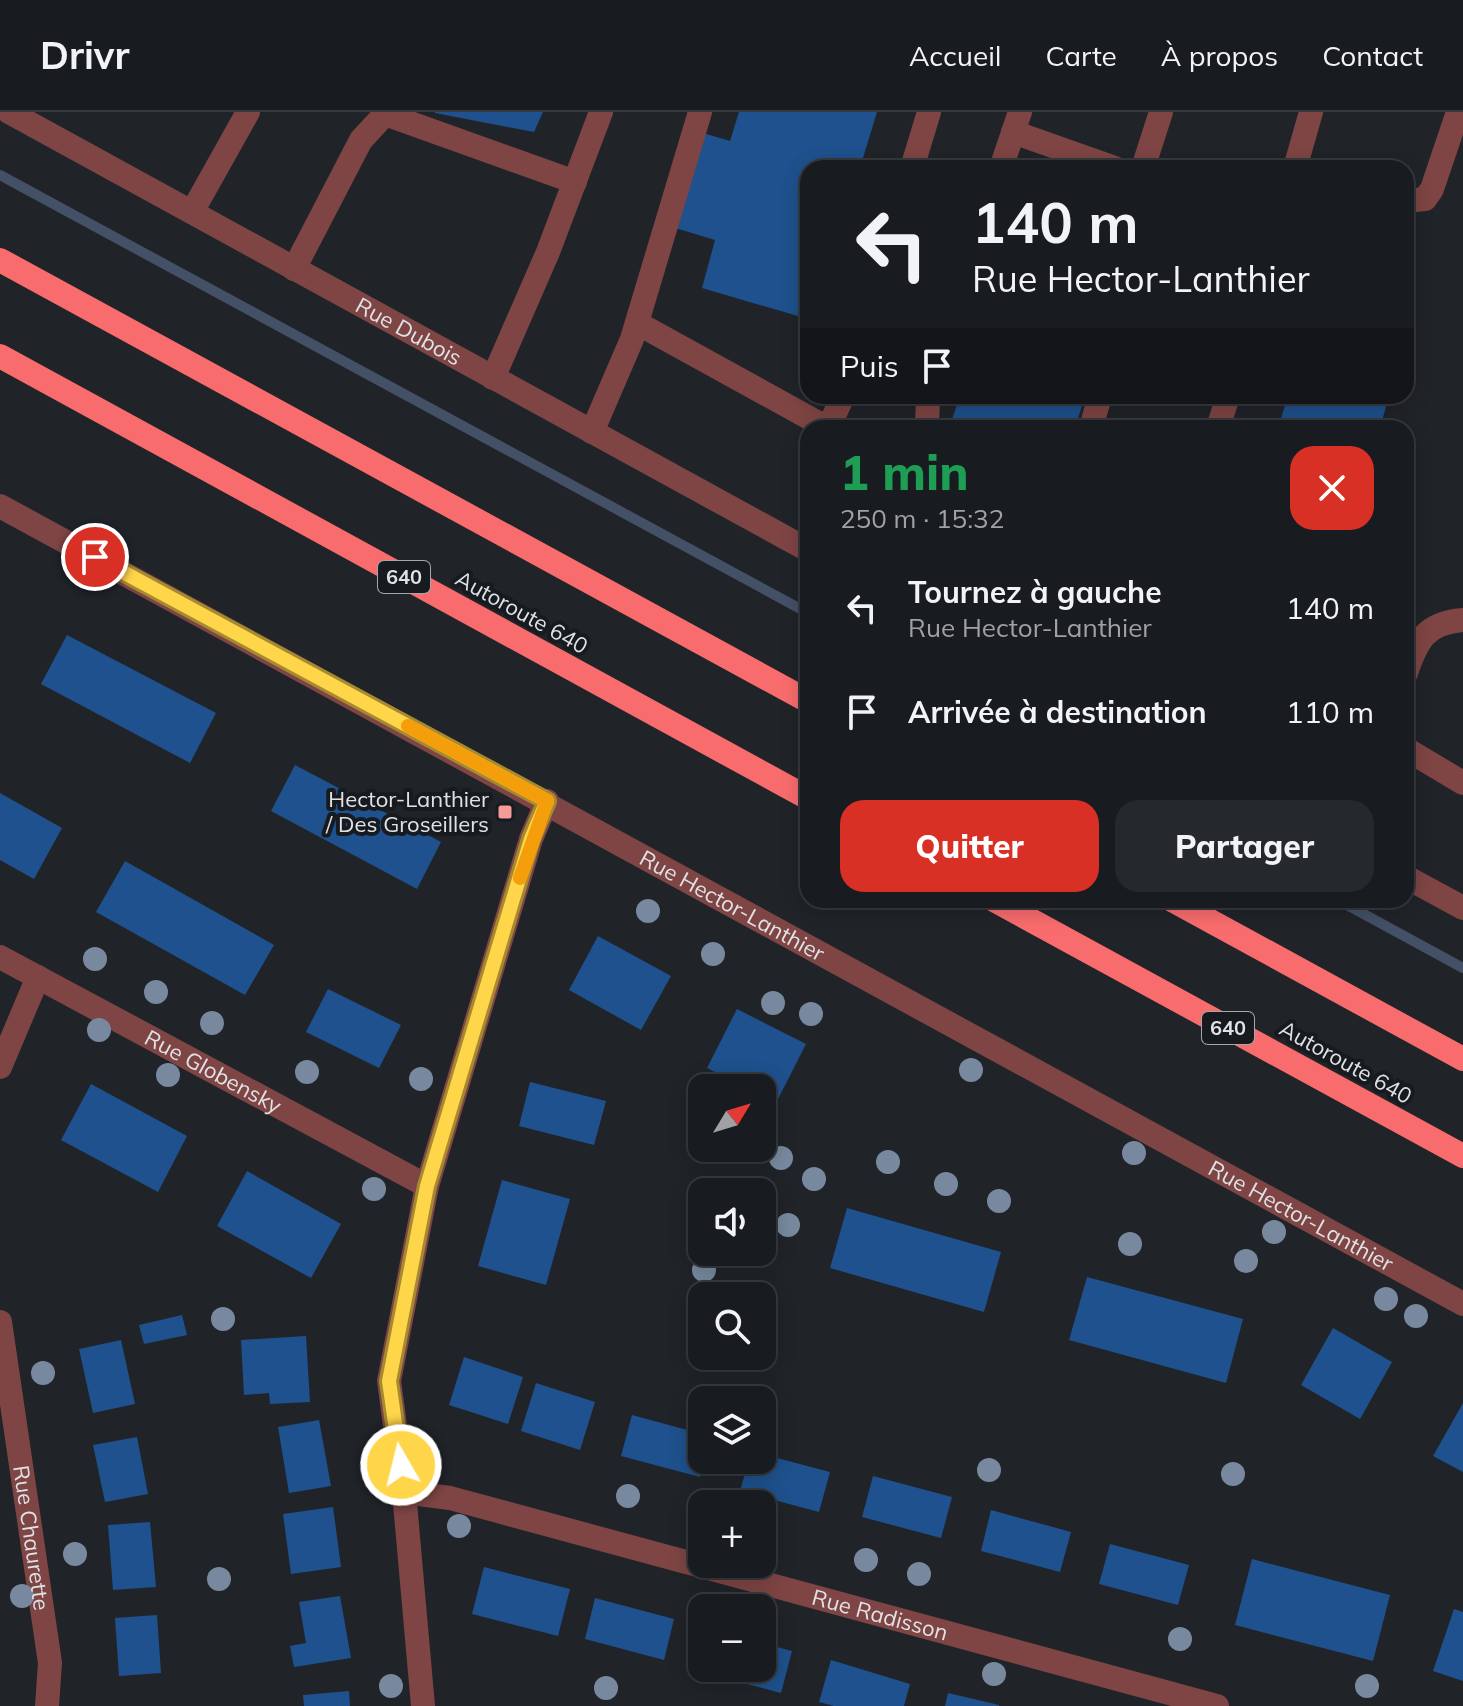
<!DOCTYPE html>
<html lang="fr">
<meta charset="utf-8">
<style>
:root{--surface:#181b1f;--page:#25282c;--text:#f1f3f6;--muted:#9fa1a4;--line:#36393d;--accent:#d93025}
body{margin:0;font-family:Mulish,sans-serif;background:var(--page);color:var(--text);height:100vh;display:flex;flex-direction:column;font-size:30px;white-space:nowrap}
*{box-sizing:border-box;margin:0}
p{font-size:26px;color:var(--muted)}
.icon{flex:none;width:44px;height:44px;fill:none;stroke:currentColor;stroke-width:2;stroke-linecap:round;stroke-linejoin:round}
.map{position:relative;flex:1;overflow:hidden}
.side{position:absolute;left:800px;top:308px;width:614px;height:488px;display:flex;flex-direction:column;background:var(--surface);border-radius:24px;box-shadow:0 4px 20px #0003,0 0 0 2px var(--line)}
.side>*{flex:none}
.top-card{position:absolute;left:800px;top:48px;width:614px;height:244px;border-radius:24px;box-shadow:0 4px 20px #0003,0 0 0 2px var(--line);background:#181b1f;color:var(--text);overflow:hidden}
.needle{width:52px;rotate:52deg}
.fabs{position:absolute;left:688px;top:962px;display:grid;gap:16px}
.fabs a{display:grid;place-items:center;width:88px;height:88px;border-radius:16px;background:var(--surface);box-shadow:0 4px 20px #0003,0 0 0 2px var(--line);font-size:40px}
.pin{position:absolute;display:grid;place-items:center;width:68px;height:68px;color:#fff;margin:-34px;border:4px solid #fff;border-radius:50%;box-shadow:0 2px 8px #0007}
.me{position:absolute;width:88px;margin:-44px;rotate:352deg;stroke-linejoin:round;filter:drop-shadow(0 0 6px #0008)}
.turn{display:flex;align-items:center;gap:28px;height:168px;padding:0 40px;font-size:36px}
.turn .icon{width:104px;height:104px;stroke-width:2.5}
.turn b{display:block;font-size:56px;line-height:68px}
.then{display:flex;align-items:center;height:76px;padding:0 40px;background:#0003;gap:16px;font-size:30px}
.round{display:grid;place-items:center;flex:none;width:84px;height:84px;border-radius:24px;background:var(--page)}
.summary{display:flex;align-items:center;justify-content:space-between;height:136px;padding:0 40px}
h1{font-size:48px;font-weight:800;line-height:60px;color:#1e9e55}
.button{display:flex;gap:16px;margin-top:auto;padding:16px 40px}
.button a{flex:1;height:92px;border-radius:24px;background:var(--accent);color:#fff;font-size:32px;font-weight:800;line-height:92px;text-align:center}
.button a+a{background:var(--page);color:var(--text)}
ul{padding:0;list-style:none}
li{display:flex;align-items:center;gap:24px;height:104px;padding:0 40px}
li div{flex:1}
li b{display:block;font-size:30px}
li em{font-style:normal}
header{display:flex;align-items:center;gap:48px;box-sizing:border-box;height:112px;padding:0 40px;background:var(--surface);border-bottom:2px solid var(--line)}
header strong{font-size:38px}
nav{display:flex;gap:44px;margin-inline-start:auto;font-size:28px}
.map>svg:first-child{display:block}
</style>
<header>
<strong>Drivr</strong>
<nav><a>Accueil</a><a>Carte</a><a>À propos</a><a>Contact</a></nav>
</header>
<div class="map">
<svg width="1463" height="1594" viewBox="0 0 1463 1594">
<rect width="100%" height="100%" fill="#202429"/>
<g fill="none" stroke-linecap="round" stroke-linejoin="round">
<!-- stream -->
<g stroke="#435066" stroke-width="10">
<path d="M0 63 808 501"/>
<path d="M1338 788 1463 856"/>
</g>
</g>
<!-- building -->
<g fill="#1e518d">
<path d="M543 0 534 20 435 1V0Z"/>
<path d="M739 0H877L860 56H808V207L702 176 715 128 672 115 700 20 730 29Z"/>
<path d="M960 284H1085L1075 316H949Z"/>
<path d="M1288 284H1389L1380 316H1278Z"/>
<path d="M67 523 216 601 190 651 41 572Z"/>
<path d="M295 653 441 730 417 777 271 699Z"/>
<path d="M0 681 62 716 34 767 0 748Z"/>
<path d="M125 749 274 833 245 883 96 800Z"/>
<path d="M598 824 671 864 641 918 569 878Z"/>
<path d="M328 877 401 913 379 956 306 920Z"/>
<path d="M737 897 806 932 776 991 762 983V976H747L707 956Z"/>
<path d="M530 970 606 989 594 1033 519 1014Z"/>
<path d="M91 972 187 1024 158 1080 61 1028Z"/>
<path d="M247 1059 341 1112 311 1166 217 1114Z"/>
<path d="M502 1068 570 1087 546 1173 478 1154Z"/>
<path d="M847 1096 1001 1140 984 1200 830 1156Z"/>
<path d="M1087 1165 1243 1207 1226 1271 1069 1228Z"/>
<path d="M182 1203 187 1223 144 1232 139 1213Z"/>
<path d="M1333 1216 1392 1250 1360 1307 1301 1273Z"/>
<path d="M306 1224 310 1290 270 1292 269 1281 244 1283 241 1228Z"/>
<path d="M121 1228 135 1292 93 1301 79 1237Z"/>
<path d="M464 1245 523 1265 508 1312 449 1293Z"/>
<path d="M536 1271 595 1290 580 1338 521 1319Z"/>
<path d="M1463 1291V1360L1433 1344Z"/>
<path d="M632 1303 702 1322 705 1348 700 1365 621 1344Z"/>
<path d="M319 1308 331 1374 289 1381 278 1315Z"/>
<path d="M137 1325 148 1382 105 1390 93 1333Z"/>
<path d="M762 1342 830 1360 819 1400 740 1379 749 1348H762Z"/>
<path d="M873 1364 952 1385 941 1426 862 1405Z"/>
<path d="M333 1395 341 1455 291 1462 283 1402Z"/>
<path d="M991 1398 1071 1420 1060 1460 981 1439Z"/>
<path d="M150 1410 156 1475 113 1478 108 1413Z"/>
<path d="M1110 1432 1189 1453 1178 1493 1099 1472Z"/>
<path d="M1252 1447 1390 1483 1373 1549 1235 1513Z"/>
<path d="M484 1455 570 1477 558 1524 472 1502Z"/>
<path d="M340 1484 351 1546 294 1555 290 1534 306 1531 299 1490Z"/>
<path d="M595 1486 674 1507 664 1548 585 1527Z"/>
<path d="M1454 1497 1463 1500V1569L1433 1559Z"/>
<path d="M157 1503 161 1561 119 1564 115 1506Z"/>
<path d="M762 1531 792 1539 781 1581 702 1560 703 1556H762Z"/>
<path d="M831 1548 910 1572 904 1594H834L819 1590Z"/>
<path d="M349 1579 350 1594H304L303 1583Z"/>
<path d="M948 1581 999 1593V1594H945Z"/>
</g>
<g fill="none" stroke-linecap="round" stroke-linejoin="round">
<!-- minor -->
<g stroke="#7e4544" stroke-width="24">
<path id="s1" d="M9 0 808 438"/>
<path d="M1013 20 1115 56"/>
<path d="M912 56 929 0"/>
<path d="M1001 56 1020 0"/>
<path d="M1143 56 1161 0"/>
<path d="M1295 56 1311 0"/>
<path d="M1406 89 1425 87 1432 77 1458 0"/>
<path d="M192 100 248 0"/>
<path d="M294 157 361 28 385 2 575 70"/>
<path d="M637 211 822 313 832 308 843 284"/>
<path d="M493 266 548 140 601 0"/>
<path d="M927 316 928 284"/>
<path d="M1091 316 1100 284"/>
<path d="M1218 316 1228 284"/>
<path d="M592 320 632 227 700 0"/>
<path id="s2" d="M0 394 1463 1192"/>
<path d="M1406 561C1417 528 1426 511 1463 508"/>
<path d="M1406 637 1463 671"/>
<path d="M1406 765 1463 796"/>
<path id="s3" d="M0 845 427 1074"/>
<path d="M0 955 38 865"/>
<path id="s4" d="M0 1210 50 1551 47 1594"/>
<path id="s5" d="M404 1380 450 1386 1217 1594"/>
<path d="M423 1594 404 1380 389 1269 427 1074 531 727 547 689"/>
</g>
<!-- highway -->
<g stroke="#f96c6d" stroke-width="24">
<path d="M0 148 808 589"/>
<path d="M0 244 808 686"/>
<path d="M994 788 1463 1044"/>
<path d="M1172 788 1463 947"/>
</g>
</g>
<!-- trees -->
<g fill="#78899f">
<circle cx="648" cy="799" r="12"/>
<circle cx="713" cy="842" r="12"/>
<circle cx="95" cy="847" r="12"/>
<circle cx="156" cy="880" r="12"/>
<circle cx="773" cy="891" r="12"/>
<circle cx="811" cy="902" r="12"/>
<circle cx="212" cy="911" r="12"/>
<circle cx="99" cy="918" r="12"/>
<circle cx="971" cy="958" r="12"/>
<circle cx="307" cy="960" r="12"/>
<circle cx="168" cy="963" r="12"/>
<circle cx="421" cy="967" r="12"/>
<circle cx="1134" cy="1041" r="12"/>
<circle cx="781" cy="1046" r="12"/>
<circle cx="888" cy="1050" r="12"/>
<circle cx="814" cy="1067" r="12"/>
<circle cx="946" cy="1072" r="12"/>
<circle cx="374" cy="1077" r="12"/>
<circle cx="999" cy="1089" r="12"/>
<circle cx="788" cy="1113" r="12"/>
<circle cx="1274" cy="1120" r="12"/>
<circle cx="1130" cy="1132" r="12"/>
<circle cx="1246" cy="1149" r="12"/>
<circle cx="704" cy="1158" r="12"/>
<circle cx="1386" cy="1187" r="12"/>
<circle cx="1416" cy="1204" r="12"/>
<circle cx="223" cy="1207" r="12"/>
<circle cx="43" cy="1261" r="12"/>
<circle cx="989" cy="1358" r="12"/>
<circle cx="1233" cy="1362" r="12"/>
<circle cx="389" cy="1380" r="12"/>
<circle cx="628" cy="1384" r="12"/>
<circle cx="459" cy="1414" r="12"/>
<circle cx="75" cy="1442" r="12"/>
<circle cx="866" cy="1448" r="12"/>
<circle cx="919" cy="1462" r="12"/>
<circle cx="219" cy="1467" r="12"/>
<circle cx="22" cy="1484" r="12"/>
<circle cx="1180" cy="1527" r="12"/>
<circle cx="994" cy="1562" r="12"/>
<circle cx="391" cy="1574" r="12"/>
<circle cx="1367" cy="1574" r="12"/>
<circle cx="606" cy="1576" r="12"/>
</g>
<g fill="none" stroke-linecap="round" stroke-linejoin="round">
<defs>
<path id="route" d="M95 445 547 689 531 727 427 1074 389 1269 401 1353"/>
</defs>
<!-- route casing -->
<use href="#route" stroke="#a68a30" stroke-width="20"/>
<!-- route -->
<use href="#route" stroke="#ffd54a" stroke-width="14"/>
<!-- slow -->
<path stroke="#f59e0b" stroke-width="14" d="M408 614 547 689 520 766"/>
</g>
<!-- markers -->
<rect fill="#f59b98" stroke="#171b20" stroke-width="3" x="497" y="692" width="16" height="16" rx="4"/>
<g text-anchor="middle" stroke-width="8" stroke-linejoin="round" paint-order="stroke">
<!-- shield labels -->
<g fill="#171b20" stroke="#a4a7ab" stroke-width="2">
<rect x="378" y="449" width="52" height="32" rx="6"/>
<rect x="1202" y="900" width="52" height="32" rx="6"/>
</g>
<g font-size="20" font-weight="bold" fill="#e0e3e6">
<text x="404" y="472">640</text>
<text x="1228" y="923">640</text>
</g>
<!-- street labels -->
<g font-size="22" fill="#e0e3e6" stroke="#171b20">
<text dy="8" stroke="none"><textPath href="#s1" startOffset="456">Rue Dubois</textPath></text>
<text transform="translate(522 500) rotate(29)" y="8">Autoroute 640</text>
<text dy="8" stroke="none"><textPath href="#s2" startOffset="834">Rue Hector-Lanthier</textPath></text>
<text transform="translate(1346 950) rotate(29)" y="8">Autoroute 640</text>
<text dy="8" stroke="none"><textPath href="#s3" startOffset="242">Rue Globensky</textPath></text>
<text dy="8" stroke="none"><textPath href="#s2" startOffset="1482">Rue Hector-Lanthier</textPath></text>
<text dy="8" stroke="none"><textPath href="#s4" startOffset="218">Rue Chaurette</textPath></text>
<text dy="8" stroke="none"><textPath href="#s5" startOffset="492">Rue Radisson</textPath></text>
</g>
<!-- poi labels -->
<g font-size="22" fill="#e0e3e6" stroke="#171b20" text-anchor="end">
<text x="489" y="695">Hector-Lanthier<tspan x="489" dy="25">/ Des Groseillers</tspan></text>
</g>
</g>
</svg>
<div class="fabs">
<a><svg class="needle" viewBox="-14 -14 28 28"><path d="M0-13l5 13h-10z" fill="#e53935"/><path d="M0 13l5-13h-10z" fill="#9fa1a4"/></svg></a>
<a><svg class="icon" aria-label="sound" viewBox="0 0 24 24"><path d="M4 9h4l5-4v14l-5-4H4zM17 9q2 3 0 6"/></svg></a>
<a><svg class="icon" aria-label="search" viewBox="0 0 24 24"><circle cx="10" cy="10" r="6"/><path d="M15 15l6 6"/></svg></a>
<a><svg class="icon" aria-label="layers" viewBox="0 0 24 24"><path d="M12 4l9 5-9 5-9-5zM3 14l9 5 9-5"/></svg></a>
<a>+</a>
<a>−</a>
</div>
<div class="pin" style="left:95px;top:445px;background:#d93025"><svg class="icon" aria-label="arrive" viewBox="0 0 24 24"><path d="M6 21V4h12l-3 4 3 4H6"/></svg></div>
<svg class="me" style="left:401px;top:1353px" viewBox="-20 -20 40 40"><circle r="17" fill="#ffd54a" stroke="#fff" stroke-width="3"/><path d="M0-11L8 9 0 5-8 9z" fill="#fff"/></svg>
<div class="top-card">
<div class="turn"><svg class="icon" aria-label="left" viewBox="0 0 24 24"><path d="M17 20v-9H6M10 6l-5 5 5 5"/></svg><div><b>140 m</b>Rue Hector-Lanthier</div></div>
<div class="then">Puis<svg class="icon" aria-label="arrive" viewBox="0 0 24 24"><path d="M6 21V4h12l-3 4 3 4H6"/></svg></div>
</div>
<section class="side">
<div class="summary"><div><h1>1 min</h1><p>250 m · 15:32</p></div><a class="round" style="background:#d93025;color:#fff"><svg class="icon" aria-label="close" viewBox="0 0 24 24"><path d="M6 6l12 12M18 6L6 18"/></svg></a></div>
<ul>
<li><svg class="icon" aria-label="left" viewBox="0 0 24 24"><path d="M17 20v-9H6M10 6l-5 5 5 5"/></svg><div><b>Tournez à gauche</b><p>Rue Hector-Lanthier</p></div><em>140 m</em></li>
<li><svg class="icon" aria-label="arrive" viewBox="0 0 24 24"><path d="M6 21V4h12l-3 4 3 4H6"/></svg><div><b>Arrivée à destination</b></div><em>110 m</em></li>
</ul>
<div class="button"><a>Quitter</a><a>Partager</a></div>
</section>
</div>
